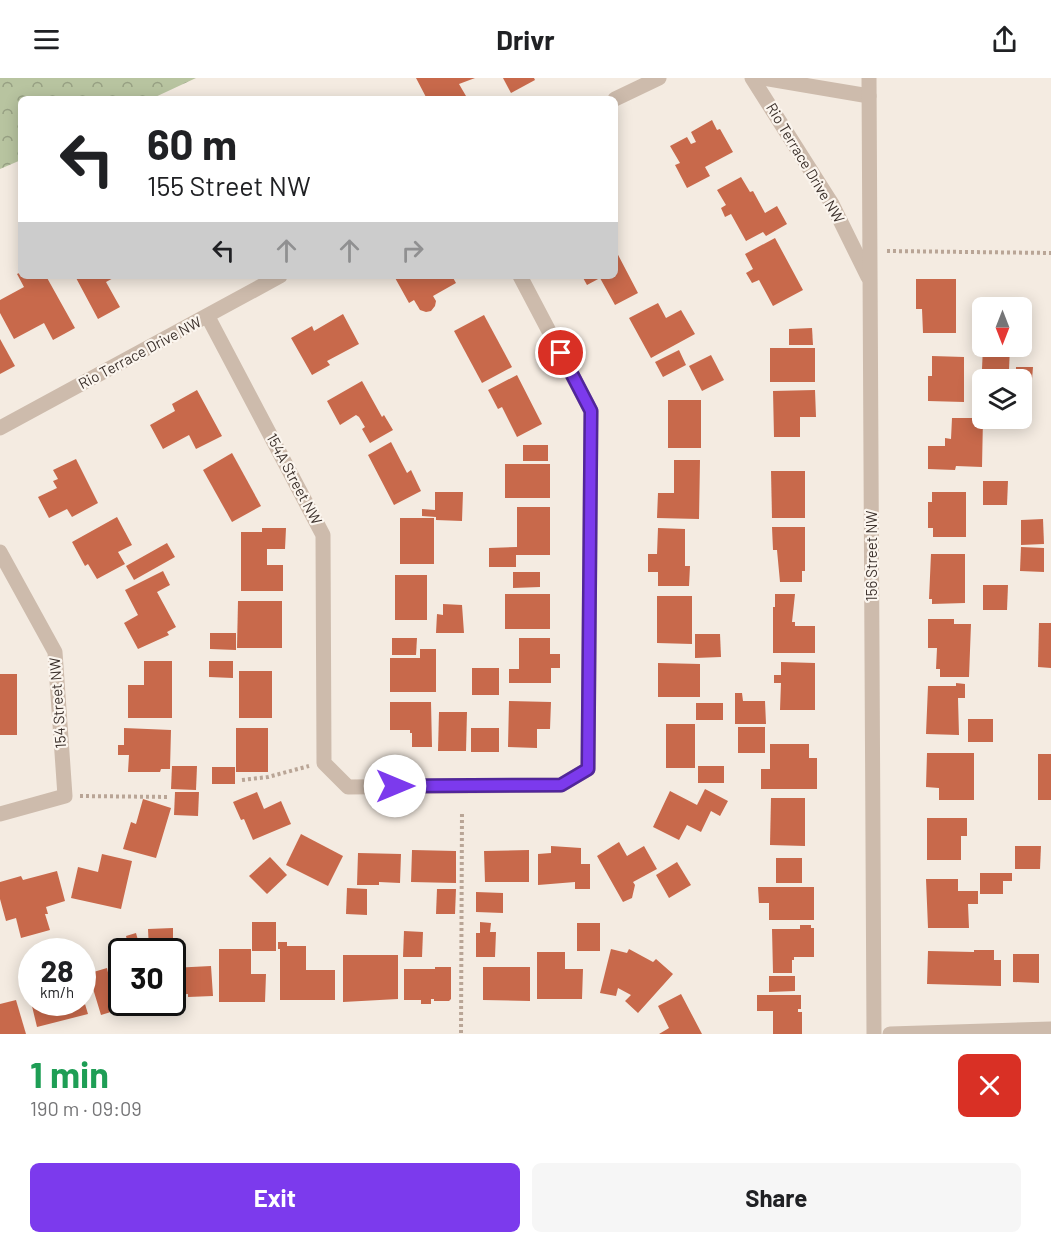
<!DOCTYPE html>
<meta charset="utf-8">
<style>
:root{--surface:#fff;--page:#f6f6f6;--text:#202124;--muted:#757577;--accent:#7c3aed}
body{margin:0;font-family:Barlow,sans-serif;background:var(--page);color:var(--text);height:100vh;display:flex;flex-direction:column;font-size:22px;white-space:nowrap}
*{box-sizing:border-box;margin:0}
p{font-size:20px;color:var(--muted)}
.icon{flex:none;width:33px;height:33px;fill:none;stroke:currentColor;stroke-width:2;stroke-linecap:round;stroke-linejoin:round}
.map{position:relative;height:956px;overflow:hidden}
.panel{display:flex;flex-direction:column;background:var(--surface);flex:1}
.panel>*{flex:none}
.banner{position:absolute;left:18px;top:18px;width:600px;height:183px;border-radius:9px;box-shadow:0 3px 15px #0003;background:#fff;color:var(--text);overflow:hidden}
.needle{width:39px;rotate:180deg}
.controls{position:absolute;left:972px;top:219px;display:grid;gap:12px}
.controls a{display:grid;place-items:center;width:60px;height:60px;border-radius:9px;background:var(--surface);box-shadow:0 3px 15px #0003;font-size:30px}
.speed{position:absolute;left:18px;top:860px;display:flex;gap:12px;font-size:30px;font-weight:700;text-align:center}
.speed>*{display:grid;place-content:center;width:78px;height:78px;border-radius:50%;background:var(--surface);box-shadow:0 3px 15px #0003;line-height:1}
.speed small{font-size:15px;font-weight:400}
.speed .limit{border:3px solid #111;border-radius:9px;background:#fff;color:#111}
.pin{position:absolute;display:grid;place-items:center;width:51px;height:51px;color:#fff;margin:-26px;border:3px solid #fff;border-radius:50%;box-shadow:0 2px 6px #0007}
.me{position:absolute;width:66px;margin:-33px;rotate:90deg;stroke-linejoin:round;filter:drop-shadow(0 0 4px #0008)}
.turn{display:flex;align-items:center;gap:21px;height:126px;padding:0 30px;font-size:27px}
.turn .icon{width:78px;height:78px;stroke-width:2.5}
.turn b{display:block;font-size:42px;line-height:51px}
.lanes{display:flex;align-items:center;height:57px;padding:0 30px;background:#0003;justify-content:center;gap:30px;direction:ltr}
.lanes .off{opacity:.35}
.round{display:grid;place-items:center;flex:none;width:63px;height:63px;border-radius:9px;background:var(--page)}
.headline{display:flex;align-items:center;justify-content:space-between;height:102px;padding:0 30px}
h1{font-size:36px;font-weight:700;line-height:45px;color:#1e9e55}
.button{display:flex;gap:12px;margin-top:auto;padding:12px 30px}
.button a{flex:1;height:69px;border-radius:9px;background:var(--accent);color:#fff;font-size:24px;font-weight:700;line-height:69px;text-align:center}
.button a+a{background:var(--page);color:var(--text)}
header{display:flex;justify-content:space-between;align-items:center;height:78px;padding:0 30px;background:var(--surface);font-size:27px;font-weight:700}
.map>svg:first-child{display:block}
</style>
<header><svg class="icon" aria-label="menu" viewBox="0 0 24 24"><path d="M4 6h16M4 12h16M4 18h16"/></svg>Drivr<svg class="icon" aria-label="share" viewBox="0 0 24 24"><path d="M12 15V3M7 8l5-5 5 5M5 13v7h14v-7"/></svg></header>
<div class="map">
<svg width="1051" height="956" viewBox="0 0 1051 956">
<defs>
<pattern id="forest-crowns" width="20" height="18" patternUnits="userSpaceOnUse" patternTransform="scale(1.5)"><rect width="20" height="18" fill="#b8c4a0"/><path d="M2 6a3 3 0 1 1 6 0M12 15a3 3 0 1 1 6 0" fill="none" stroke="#97a083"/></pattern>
</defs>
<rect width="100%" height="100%" fill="#f4ebe1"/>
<!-- forest -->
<path fill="url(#forest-crowns)" d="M0 0H196L151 21H21V82L0 91Z"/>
<!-- building -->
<g fill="#c8694b">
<path d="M416 0H475L459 6 466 18 459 21H427Z"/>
<path d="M503 0H534L535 2 511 15Z"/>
<path d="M712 42 717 52 720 51 733 74 705 89 710 98 687 110 675 87 680 85 670 68 687 59 691 66 696 64 691 54Z"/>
<path d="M741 99 750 114 753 113 765 135 777 128 787 146 766 158 763 154 746 163 731 136 725 139 721 130 726 127 717 112Z"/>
<path d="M775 160 803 212 773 228 759 202 752 205 746 195 753 191 745 176Z"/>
<path d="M615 171 638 215 615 227 600 200 587 207 582 198H615Z"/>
<path d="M21 194V198H46L75 250 53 262 44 245 14 261 0 235V222L24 209 17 196Z"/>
<path d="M75 198H117L106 204 120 229 98 241Z"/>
<path d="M394 198H452L456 205 433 218 436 223 435 228 431 233 426 234 420 232 414 222 409 225Z"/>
<path d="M916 201H956V255H923L922 231H916Z"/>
<path d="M658 225 666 240 681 232 695 256 651 280 629 240Z"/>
<path d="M343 236 359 266 327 283 330 287 312 297 291 260 312 248 314 253Z"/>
<path d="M484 237 512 289 482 305 454 253Z"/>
<path d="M812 250 813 267H789V251Z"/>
<path d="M0 261 15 288 0 296Z"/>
<path d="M983 268H1010L1009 292 982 291Z"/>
<rect x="770" y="270" width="45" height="34"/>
<path d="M679 272 686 287 663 299 655 284Z"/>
<path d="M711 277 724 302 702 313 689 288Z"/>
<path d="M932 278 964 279V324L928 323V298H932Z"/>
<path d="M1016 289H1033L1032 302H1016Z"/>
<path d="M517 297 542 346 517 359 502 329 498 331 488 312Z"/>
<path d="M362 303 382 339 384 337 393 352 370 365 362 351 365 349 359 339 356 337 340 347 327 323Z"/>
<path d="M197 312 222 358 196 371 189 357 163 371 150 347 175 333 172 326Z"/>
<path d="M815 312 816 339H800V359H774L773 313Z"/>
<rect x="668" y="322" width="33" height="48"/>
<path d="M952 340H983L982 389 956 388 955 392 928 391V368H945V360L951 361Z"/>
<path d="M391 364 407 395 411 392 421 413 394 427 368 377Z"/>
<rect x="523" y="367" width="25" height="16"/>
<path d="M232 375 261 428 232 444 203 392Z"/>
<path d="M76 381 98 425 72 439 67 431 49 440 38 419 57 410 53 403 58 401 53 392Z"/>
<path d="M674 382H700L699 441 657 440 658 415H674Z"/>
<rect x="505" y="386" width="45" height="34"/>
<path d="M771 393H805V440H772Z"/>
<path d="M983 403H1008L1007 427H983Z"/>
<path d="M435 414H463L462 443 436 442V439L422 438V431L435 432Z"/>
<path d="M932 414H966V459H933V450H928V424H932Z"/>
<path d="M517 429H550V477H516V489H489V470L517 469Z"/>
<path d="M117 439 132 467 118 474 125 486 97 501 88 486 85 488 72 464Z"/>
<rect x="400" y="440" width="34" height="46"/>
<path d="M1043 441 1044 466 1021 467V442Z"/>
<path d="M772 449H805V493H802V504H780L777 472H773Z"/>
<path d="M262 450H286L285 471H267V487H283V513H241V454H262Z"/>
<path d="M658 450 685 451V488H690L689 508H658V494H648V476H657Z"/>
<path d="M167 465 175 479 134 502 126 488Z"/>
<path d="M1021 469 1044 470V494L1020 493Z"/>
<path d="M931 476H965V525L932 526V521H929Z"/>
<path d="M163 493 170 507 157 514 176 549 167 554 169 557 138 571 124 545 138 537 125 512Z"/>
<path d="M513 494H540V509L513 510Z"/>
<rect x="395" y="497" width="32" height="45"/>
<path d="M983 507H1008L1007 532H983Z"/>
<rect x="505" y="516" width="45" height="35"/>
<path d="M775 516H795L792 544H795V548H815V575H773V529H775Z"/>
<path d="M657 518H692V566L657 565Z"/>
<path d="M238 523H282V570H237Z"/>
<path d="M443 526 462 527 464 555H436L437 536 443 537Z"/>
<path d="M928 541H954V546H971L969 599H940V591H936L937 570H928Z"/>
<path d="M1039 545H1051V590L1038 589Z"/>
<path d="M210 555H236V572L210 571Z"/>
<path d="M695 556H720L721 579 695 580Z"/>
<path d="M392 560H417L416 577H392Z"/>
<path d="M519 560H550V576H560V590H551V605H509V591H519Z"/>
<path d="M420 571H436V614H390V580H420Z"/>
<path d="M144 583H172V640H128V607H144Z"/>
<path d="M209 583H233V600L209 599Z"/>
<path d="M781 584 815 585V632H780L781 605H774V597H781Z"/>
<path d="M658 585 700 586V619H658Z"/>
<rect x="472" y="590" width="27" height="27"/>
<rect x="239" y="593" width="33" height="47"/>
<rect x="0" y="596" width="17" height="61"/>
<path d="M956 605 965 606V620H958L959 657 926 656 928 608H956Z"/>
<path d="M735 615H742L743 623H765L766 646H735Z"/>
<path d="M509 623 551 624 550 651H537V670L508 669Z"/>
<path d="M390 624H431L432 669H412V655H410V652H390Z"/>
<rect x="696" y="625" width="27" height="17"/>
<path d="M439 634H467L466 673H438Z"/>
<rect x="968" y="641" width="25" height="23"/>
<rect x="666" y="646" width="29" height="44"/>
<rect x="738" y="649" width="27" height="26"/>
<path d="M124 650 171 652 170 691H161L160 694H128L129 677H118V667H124Z"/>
<rect x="236" y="650" width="32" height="44"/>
<rect x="471" y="650" width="28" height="24"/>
<path d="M770 666H809V680H817V711H761V691H770Z"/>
<path d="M927 675H974V722H939V710L926 709Z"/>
<rect x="1038" y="676" width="13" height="46"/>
<path d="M172 688H197L196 712 171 711Z"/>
<rect x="698" y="688" width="26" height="17"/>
<rect x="212" y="689" width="23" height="17"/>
<path d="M705 711 728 723 720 738 711 733 701 754 687 747 679 762 653 749 670 713 697 727Z"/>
<path d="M175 714H199L198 738 174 737Z"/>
<path d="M257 714 264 731 281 723 291 746 253 762 244 741 241 742 233 724Z"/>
<path d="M771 720H805V768L770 767Z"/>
<path d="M143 721 171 730 156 780 123 771 131 744 136 746Z"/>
<path d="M927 740H967V758H961V782H927Z"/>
<path d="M301 756 343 778 328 808 286 787Z"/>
<path d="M619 764 627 778 644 768 657 791 633 804 635 807 632 820 623 824 597 778Z"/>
<path d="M551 768 581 770V786H590V811H575V804L538 807V776L551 775Z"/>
<path d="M1015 768H1041L1040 791H1015Z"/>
<path d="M412 772 456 773V805L411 804Z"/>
<path d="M529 772V804H485L484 773Z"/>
<path d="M358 775 401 776 400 805 379 804V807H357Z"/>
<path d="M102 776 132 783 121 831 71 820 78 789 98 794Z"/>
<path d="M270 779 287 797 267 816 249 798Z"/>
<rect x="776" y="780" width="26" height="25"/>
<path d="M677 784 691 807 669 820 656 797Z"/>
<path d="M57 793 65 823 46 829 48 836H45L50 852 21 860 16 840 6 843 0 821V804L21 798 23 802Z"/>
<path d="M980 795H1012V803H1003V816H980Z"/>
<path d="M926 801H958V813H978V826H968L969 850H928Z"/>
<path d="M758 809H814V842H769V825H759Z"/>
<path d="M347 810 367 811V837L346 836Z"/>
<path d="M437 811H456L455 836H436Z"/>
<path d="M476 814 503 815V835L476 834Z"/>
<rect x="252" y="844" width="24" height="29"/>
<path d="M480 844 491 845 490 854H496L495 879H476V855H480Z"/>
<rect x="577" y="845" width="23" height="28"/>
<path d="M800 847H811V850H814V879H794V882H792V895H773L772 851H800Z"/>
<path d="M173 850V873H149L148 851Z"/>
<path d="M404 853 423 854 422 879H403Z"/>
<path d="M136 855 141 873H126L124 868 128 866 126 858Z"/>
<path d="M278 864H287V868H306V892H335V922H280V871H278Z"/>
<path d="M219 871H251V896H266L265 924H219Z"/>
<path d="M611 871 627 875 629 871 653 884 656 881 673 896 638 935 625 923 631 917 618 910 616 918 600 915Z"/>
<path d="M974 872H994V882H1001V908L927 906 928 873 974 874Z"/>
<path d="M537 874H565V891H583L582 921H537Z"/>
<path d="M1013 876H1039V905L1013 904Z"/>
<path d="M343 877H398V921L343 924Z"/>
<path d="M211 888 213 918 188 919V916L172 917V890Z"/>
<path d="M435 889H451V921L449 923H434V921H431V926H421V922H404V891H435Z"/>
<path d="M483 889H530V923L483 922Z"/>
<path d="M107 890 109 899 122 895V924L130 925 123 927 124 930 101 937 91 904H93L90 895Z"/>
<path d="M769 898H795V913L769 914Z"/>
<path d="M32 902V923H31L26 904Z"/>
<path d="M82 916 88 936 37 949 31 924H82Z"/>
<path d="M681 916 702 956H659L669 950 658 928Z"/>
<path d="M757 917H801V931H798V934H802V956H773V933H757Z"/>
<path d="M16 922 26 956H0V926Z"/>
</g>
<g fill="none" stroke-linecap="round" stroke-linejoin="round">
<!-- path -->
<g stroke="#b9a596" stroke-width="4" stroke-dasharray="3 3" stroke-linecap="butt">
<path d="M887 173 1051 175"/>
<path d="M242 702 268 699 309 688"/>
<path d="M80 718 170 719"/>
<path d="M461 955 462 733"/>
</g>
<!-- minor -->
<g stroke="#cdbbac" stroke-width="15">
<path d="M752 0 832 126 868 199"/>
<path d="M762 0 869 18"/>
<path d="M869 0 874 956"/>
<path d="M615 21 659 0"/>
<path d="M208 239 323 457 324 685 348 709 561 707 588 691 591 333 520 198"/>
<path d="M0 350 280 198"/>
<path d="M0 474 55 574 65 718 0 736"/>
<path d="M890 956 1051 951"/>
</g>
</g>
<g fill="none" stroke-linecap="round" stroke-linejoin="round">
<defs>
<path id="route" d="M395 708 561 707 588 691 591 333 561 275"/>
</defs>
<!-- route casing -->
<use href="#route" stroke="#51269a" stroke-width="15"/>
<!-- route -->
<use href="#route" stroke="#7c3aed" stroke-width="10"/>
</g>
<g text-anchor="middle" stroke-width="4.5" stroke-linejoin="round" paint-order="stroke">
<!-- street labels -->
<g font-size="15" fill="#3b302b" stroke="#fbf5ee">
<text transform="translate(805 85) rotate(59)" y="5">Rio Terrace Drive NW</text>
<text transform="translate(140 275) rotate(-28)" y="5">Rio Terrace Drive NW</text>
<text transform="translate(294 401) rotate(62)" y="5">154A Street NW</text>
<text transform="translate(872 478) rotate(-90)" y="5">156 Street NW</text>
<text transform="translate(58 625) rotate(-94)" y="5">154 Street NW</text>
</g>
</g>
</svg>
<div class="controls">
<a><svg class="needle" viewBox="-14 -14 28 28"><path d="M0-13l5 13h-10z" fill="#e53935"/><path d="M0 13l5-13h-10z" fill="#757577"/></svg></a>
<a><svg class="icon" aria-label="layers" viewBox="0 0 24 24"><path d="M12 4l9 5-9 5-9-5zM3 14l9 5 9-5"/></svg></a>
</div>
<div class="speed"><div>28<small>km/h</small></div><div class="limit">30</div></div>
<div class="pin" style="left:561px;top:275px;background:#d93025"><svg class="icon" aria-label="arrive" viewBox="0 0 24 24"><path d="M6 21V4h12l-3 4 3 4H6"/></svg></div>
<svg class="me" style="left:395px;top:708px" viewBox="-20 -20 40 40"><circle r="19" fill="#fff"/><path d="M0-13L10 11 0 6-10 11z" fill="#7c3aed"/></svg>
<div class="banner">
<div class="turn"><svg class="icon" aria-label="left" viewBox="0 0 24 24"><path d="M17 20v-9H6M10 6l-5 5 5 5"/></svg><div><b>60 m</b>155 Street NW</div></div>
<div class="lanes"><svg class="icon" aria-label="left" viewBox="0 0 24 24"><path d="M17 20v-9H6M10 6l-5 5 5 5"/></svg><svg class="icon off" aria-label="ahead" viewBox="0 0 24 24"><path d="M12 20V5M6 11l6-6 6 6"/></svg><svg class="icon off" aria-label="ahead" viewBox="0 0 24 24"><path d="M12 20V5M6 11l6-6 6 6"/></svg><svg class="icon off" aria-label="right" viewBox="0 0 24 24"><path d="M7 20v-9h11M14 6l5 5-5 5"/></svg></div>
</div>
</div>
<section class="panel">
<div class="headline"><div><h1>1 min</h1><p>190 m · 09:09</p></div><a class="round" style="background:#d93025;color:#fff"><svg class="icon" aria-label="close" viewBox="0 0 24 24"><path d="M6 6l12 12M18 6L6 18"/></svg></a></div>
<div class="button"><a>Exit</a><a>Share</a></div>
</section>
